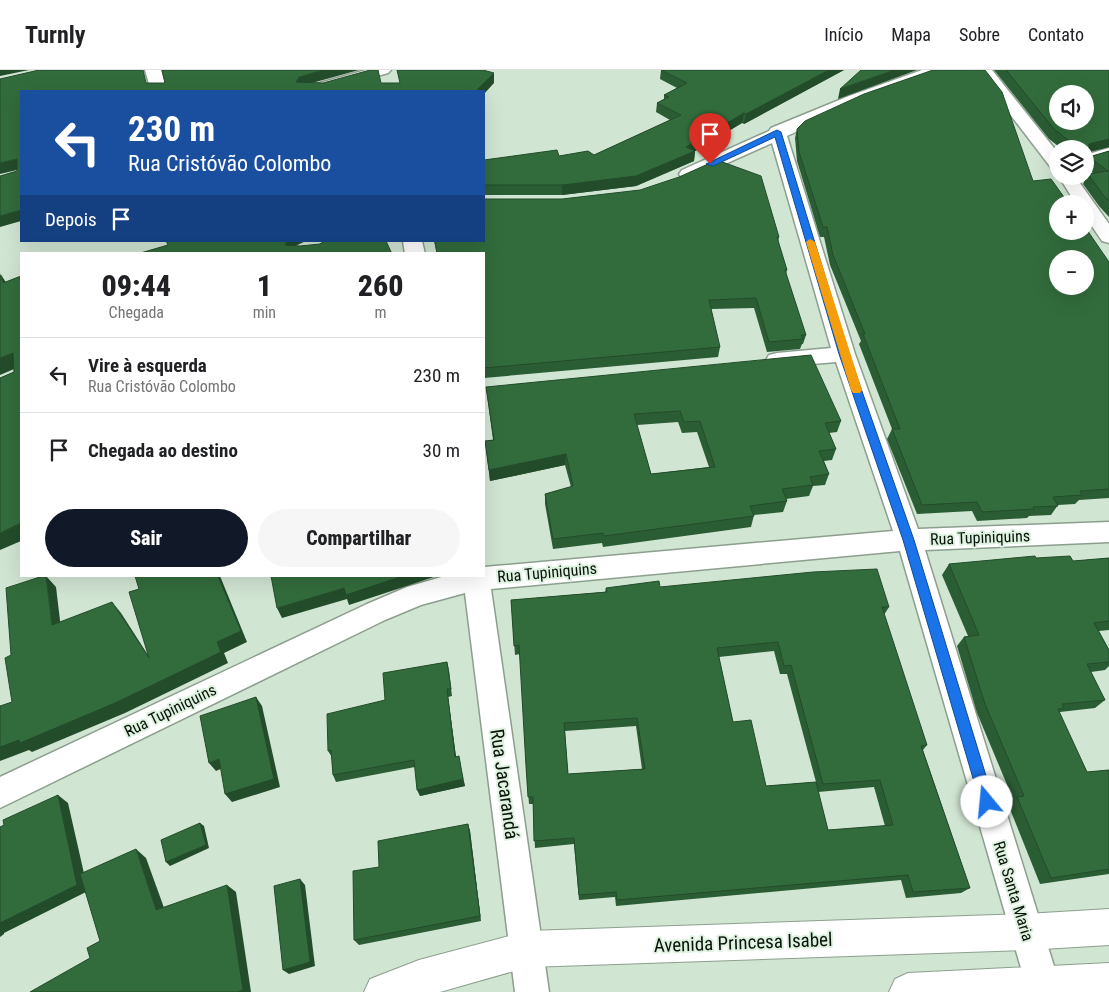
<!DOCTYPE html>
<html lang="pt">
<meta charset="utf-8">
<style>
:root{--surface:#fff;--page:#f6f6f6;--text:#202124;--muted:#757577;--line:#e0e0e0;--accent:#111827}
body{margin:0;font-family:"Roboto Condensed",sans-serif;background:var(--page);color:var(--text);height:100vh;display:flex;flex-direction:column;font-size:19px;white-space:nowrap}
*{box-sizing:border-box;margin:0}
p{font-size:16px;color:var(--muted)}
.icon{flex:none;width:28px;height:28px;fill:none;stroke:currentColor;stroke-width:2;stroke-linecap:round;stroke-linejoin:round}
.map{position:relative;flex:1;overflow:hidden}
.panel{position:absolute;left:20px;top:182px;width:465px;height:325px;display:flex;flex-direction:column;background:var(--surface);border-radius:0px;box-shadow:0 5px 20px #0002}
.panel>*{flex:none}
.hud{position:absolute;left:20px;top:20px;width:465px;height:152px;border-radius:0px;box-shadow:0 5px 20px #0002;background:#1a4fa0;color:#fff;overflow:hidden}
.buttons{position:absolute;left:1049px;top:15px;display:grid;gap:10px}
.buttons a{display:grid;place-items:center;width:45px;height:45px;border-radius:50%;background:var(--surface);box-shadow:0 5px 20px #0002;font-size:25px}
.pin{position:absolute;display:grid;place-items:center;width:42px;height:42px;color:#fff;margin:-51px -21px;border-radius:50% 50% 50% 0;rotate:-45deg;box-shadow:0 0 5px #0007}
.pin .icon{rotate:45deg}
.me{position:absolute;width:55px;margin:-28px;rotate:343deg;stroke-linejoin:round;filter:drop-shadow(0 0 4px #0008)}
.turn{display:flex;align-items:center;gap:18px;height:105px;padding:0 25px;font-size:22px}
.turn .icon{width:65px;height:65px;stroke-width:2.5}
.turn b{display:block;font-size:35px;line-height:42px}
.then{display:flex;align-items:center;height:48px;padding:0 25px;background:#0003;gap:10px;font-size:19px}
.eta{display:flex;justify-content:space-evenly;align-items:center;height:85px;text-align:center}
.eta b{font-size:30px;font-weight:800;line-height:35px}
.primary-button{display:flex;gap:10px;margin-top:auto;padding:10px 25px}
.primary-button a{flex:1;height:58px;border-radius:30px;background:var(--accent);color:#fff;font-size:20px;font-weight:800;line-height:58px;text-align:center}
.primary-button a+a{background:var(--page);color:var(--text)}
ul{padding:0;list-style:none}
li{display:flex;align-items:center;gap:15px;height:75px;padding:0 25px;border-top:1px solid var(--line)}
li div{flex:1}
li b{display:block;font-size:19px}
li em{font-style:normal}
header{display:flex;align-items:center;gap:30px;box-sizing:border-box;height:70px;padding:0 25px;background:var(--surface);border-bottom:1px solid var(--line)}
header strong{font-size:24px}
nav{display:flex;gap:28px;margin-inline-start:auto;font-size:18px}
.map>svg:first-child{display:block}
</style>
<header>
<strong>Turnly</strong>
<nav><a>Início</a><a>Mapa</a><a>Sobre</a><a>Contato</a></nav>
</header>
<div class="map">
<svg width="1109" height="922" viewBox="0 0 1109 922">
<rect width="100%" height="100%" fill="#d1e5d3"/>
<g fill="none" stroke-linecap="round" stroke-linejoin="round">
<defs>
<g id="street">
<path d="M145 0H161L167 21H151Z"/>
<path d="M366 0H391L388 3 325 21H300L302 18Z"/>
<path d="M922 0H945L942 3 861 32 787 66 855 284 918 459 1109 452V472L925 480 1062 922H1028L900 481 491 519 549 922H515L465 523 421 535 385 550 0 738V707L367 534 407 517 445 506H484V497L893 461 836 292 777 297 769 295 766 290 769 285 777 283 831 278 772 73 694 108H682L679 104 682 100 769 61 771 58 849 26Z"/>
<path d="M976 0H992L1058 83V100L1052 99Z"/>
<path d="M1109 78V88L1085 95V85Z"/>
<path d="M1058 105 1075 106 1109 154V173L1102 171 1085 146V134H1076Z"/>
<path d="M403 171H422L425 184H405Z"/>
</g>
<g id="secondary">
<path d="M1109 839V875L1026 880 528 897 440 922H364L370 909 419 890 528 861 1026 844Z"/>
<path d="M1109 893V922H889L895 909 908 903Z"/>
</g>
</defs>
<!-- street casing -->
<use href="#street" stroke="#8c9f8e" stroke-width="3"/>
<!-- secondary casing -->
<use href="#secondary" stroke="#8c9f8e" stroke-width="2"/>
<!-- street -->
<use href="#street" fill="#fff" fill-rule="evenodd"/>
<!-- secondary -->
<use href="#secondary" fill="#fff" fill-rule="evenodd"/>
</g>
<!-- wall -->
<g fill="#2b5d34" fill-rule="evenodd">
<path d="M661 0H844L744 54 742 53 695 81 694 91 636 116 562 125H484V90L594 85 670 50 656 42 657 33 664 29V25L677 18 660 9Z"/>
<path d="M994 0H1109V77L1089 82V87L1085 94V79H1062L1049 69Z"/>
<path d="M797 59 1033 111 1109 192V428L1079 430 1075 434 1058 435 1051 445 1029 446 1027 448 977 451 972 441 917 444 887 369 892 359 859 274 861 271 830 195 824 167H820L797 91 795 68Z"/>
<path d="M1109 81V147L1099 136 1083 114 1088 104 1093 103 1085 97V95L1089 87Z"/>
<path d="M779 167 778 172 787 200 786 204 806 265 803 274H802L800 279 767 282 754 238 711 239 720 277 718 287 484 308V184H437L434 171Z"/>
<path d="M486 317 841 351 837 362 829 363 836 379 832 390 824 391 829 404 825 415 813 416 809 426 786 429 787 431 783 442 754 445 751 457 603 477 602 473 553 479 545 434V424L571 417 565 395 490 411 485 371 493 370ZM678 352 682 363 697 362 709 397 651 404 637 355Z"/>
<path d="M1036 488 1073 491 1109 488V560L1099 561 1109 580V596L1105 600 1091 602 1105 630 1095 638 1060 642 1059 643 1087 702 1109 700V804L1040 814 1008 734 1013 729 977 643 957 576 964 567 968 566 942 505 949 494Z"/>
<path d="M660 517 889 537 884 545 927 675 923 680 970 818 961 823 906 828 901 810 616 836 615 827 579 830 574 774 535 778 533 734H529L526 696 520 584 515 585 511 530 605 522 606 518ZM774 581 780 604H787L816 712 766 716 733 652 719 587ZM636 656 642 699 568 704 565 661ZM874 717 885 756 828 760 818 722Z"/>
<path d="M447 592 452 626 448 627 456 687 465 716 420 726 415 697 336 712 333 705 332 687 328 681 385 630Z"/>
<path d="M468 754 470 761 481 851 359 875 354 870 379 797Z"/>
</g>
<!-- shaded-wall -->
<g fill="#234c2a">
<path d="M0 0H29L0 6Z"/>
<path d="M323 0H359L301 16 296 12 299 7Z"/>
<path d="M829 0H844L744 54 746 44Z"/>
<path d="M894 0H917L838 29 840 19Z"/>
<path d="M494 3V13L484 24V21H476Z"/>
<path d="M744 43 742 53 692 83 695 81 694 91 636 116 562 125V115L686 77Z"/>
<path d="M1109 69V77L1085 83 1089 74Z"/>
<path d="M17 89 21 99 0 104V93Z"/>
<path d="M21 140V151L0 157V146Z"/>
<path d="M287 171H306L291 178 285 175Z"/>
<path d="M0 203 7 214 3 213Z"/>
<path d="M13 283 21 296 0 305V288Z"/>
<path d="M566 384 565 395 490 411 489 400Z"/>
<path d="M21 453V471L0 480V463Z"/>
<path d="M46 506 56 517 62 567 52 555Z"/>
<path d="M218 506H220L247 572 224 583 228 593 125 643 32 682 29 680 0 691V677L217 572Z"/>
<path d="M403 506H437L349 535 347 529 282 548 277 538 344 518Z"/>
<path d="M112 532 121 543 157 599 149 588Z"/>
<path d="M447 592 449 600 452 626 451 619Z"/>
<path d="M447 619 448 627 457 694 455 687Z"/>
<path d="M256 627 262 636 280 717 232 732 225 724Z"/>
<path d="M219 689 225 697 216 701 209 693Z"/>
<path d="M460 693 465 716 420 726 417 720Z"/>
<path d="M58 725 68 733 88 821 4 863V864L0 867V853Z"/>
<path d="M200 753 204 756 209 778 170 796 166 792Z"/>
<path d="M468 754 470 761 481 851 480 846Z"/>
<path d="M136 779 146 788 167 846 156 840Z"/>
<path d="M300 809 305 815 315 896 289 904 283 900Z"/>
<path d="M227 815 236 822 251 922H238Z"/>
</g>
<!-- building -->
<g fill="#326c3c" stroke="#234c2a" fill-rule="evenodd">
<path d="M39 0H143L146 13H165L162 0H323L299 7 296 12 323 13 370 0H378L381 13H400L397 0H483L494 3 476 21H21V140L0 146V106L17 101V89L0 93V9Z"/>
<path d="M661 0H829L746 44 744 43 686 77 695 81 636 106 562 115H484V90L557 80 559 86 588 81 594 85 681 45 657 33 669 27 664 25 687 13Z"/>
<path d="M861 0H894L840 19Z"/>
<path d="M933 0H985L1002 22 1033 111 1051 109 1069 134H1058V161H1085V157L1109 192V419L1080 421 1082 425 1053 427 1058 436 1033 437 1034 439 982 442 977 432 922 435 892 359H900L863 264H865L833 185 827 157H823L799 82 797 59 805 51 864 24ZM1058 189H1085V216H1058Z"/>
<path d="M1006 0H1109V69L1089 74V87L1085 84V79H1079L1054 59ZM1058 24H1085V51H1058Z"/>
<path d="M1109 81V131L1104 126 1088 104 1108 101 1089 87Z"/>
<path d="M717 90 761 106 779 167H777L787 200H785L806 265H801L803 269 769 272 756 228 711 230H709L720 277 484 298V184H437L435 171H484V129H562L640 120 679 107Z"/>
<path d="M166 171H287L285 175 300 176 320 174 324 171H386L392 184H137L168 175Z"/>
<path d="M0 205 3 213 21 206V453L0 463V308L14 302 13 283 0 288Z"/>
<path d="M811 285 841 351 825 353 836 379 819 381 829 404 810 407 813 415 782 419 787 431 750 436 754 446 604 466 603 463 553 469 545 424 573 416 566 384 489 400 485 371 494 370 486 317ZM680 341 684 352 700 351 715 397 651 404 634 344Z"/>
<path d="M1035 486 1036 488 1070 486 1073 491 1109 488V551L1094 553 1109 580V592L1087 594 1105 630 1062 634 1064 638 1058 639 1087 702 1109 700V799L1051 808 1017 727 1024 726 985 634 964 567 979 565 949 494Z"/>
<path d="M877 499 889 537H882L927 675 921 676 970 818 913 822 908 805 617 830 616 822 579 825 574 768 534 771 533 727H528L526 696 519 575 514 576 511 530 607 522 606 518 659 511 660 517 813 502ZM778 572 784 596 791 595 823 714 880 710 893 755 828 760 816 712 766 716 751 650 733 652 717 578ZM637 648 645 699 568 704 564 653Z"/>
<path d="M43 506H46L52 555 112 532 149 588 129 522 139 519 135 506H218L241 561 217 572 221 582 115 633 20 673 19 670 0 677V636L12 632 5 588 11 585 6 518Z"/>
<path d="M271 506H403L346 525 344 518 277 538Z"/>
<path d="M447 592 451 619H447L455 687 459 686 463 709 417 720 414 690 333 705 331 680 328 681 327 644 385 630 383 603Z"/>
<path d="M256 627 274 709 225 724 219 689 209 693 200 646Z"/>
<path d="M58 725 77 815 0 853V757L4 755 3 750Z"/>
<path d="M200 753 206 775 166 792 161 770Z"/>
<path d="M468 754 480 846 354 870 353 801 379 797 378 771Z"/>
<path d="M136 779 156 840 227 815 243 920 238 922H30L90 888 87 878 100 871 80 804Z"/>
<path d="M300 809 310 892 283 900 274 816Z"/>
</g>
<!-- route -->
<path fill="#1a73e8" stroke="#114b97" d="M777 60 781 62 849 284 914 470 994 732 992 737 987 739 982 737 980 732 903 470 839 284 775 67 713 96 706 94Z"/>
<!-- slow -->
<path fill="#f59e0b" d="M810 169 815 172 862 320 860 323H853L851 320 806 172Z"/>
<g text-anchor="middle" stroke-width="4" stroke-linejoin="round" paint-order="stroke">
<!-- street labels -->
<g font-size="16" fill="#0b120c" stroke="#def2e0">
<text transform="translate(980 467) rotate(-2)" y="6">Rua Tupiniquins</text>
<text transform="translate(547 502) rotate(-5)" y="6">Rua Tupiniquins</text>
<text transform="translate(170 640) rotate(-26)" y="6">Rua Tupiniquins</text>
<text transform="translate(1014 821) rotate(73)" y="6">Rua Santa Maria</text>
</g>
<!-- near-street labels -->
<g font-size="19" fill="#0b120c" stroke="#def2e0">
<text transform="translate(505 714) rotate(82)" y="7">Rua Jacarandá</text>
<text transform="translate(743 872) rotate(-2)" y="7">Avenida Princesa Isabel</text>
</g>
</g>
</svg>
<div class="buttons">
<a><svg class="icon" aria-label="sound" viewBox="0 0 24 24"><path d="M4 9h4l5-4v14l-5-4H4zM17 9q2 3 0 6"/></svg></a>
<a><svg class="icon" aria-label="layers" viewBox="0 0 24 24"><path d="M12 4l9 5-9 5-9-5zM3 14l9 5 9-5"/></svg></a>
<a>+</a>
<a>−</a>
</div>
<div class="pin" style="left:710px;top:94px;background:#d93025"><svg class="icon" aria-label="arrive" viewBox="0 0 24 24"><path d="M6 21V4h12l-3 4 3 4H6"/></svg></div>
<svg class="me" style="left:987px;top:732px" viewBox="-20 -20 40 40"><circle r="19" fill="#fff"/><path d="M0-13L10 11 0 6-10 11z" fill="#1a73e8"/></svg>
<div class="hud">
<div class="turn"><svg class="icon" aria-label="left" viewBox="0 0 24 24"><path d="M17 20v-9H6M10 6l-5 5 5 5"/></svg><div><b>230 m</b>Rua Cristóvão Colombo</div></div>
<div class="then">Depois<svg class="icon" aria-label="arrive" viewBox="0 0 24 24"><path d="M6 21V4h12l-3 4 3 4H6"/></svg></div>
</div>
<section class="panel">
<div class="eta">
<div><b>09:44</b><p>Chegada</p></div>
<div><b>1</b><p>min</p></div>
<div><b>260</b><p>m</p></div>
</div>
<ul>
<li><svg class="icon" aria-label="left" viewBox="0 0 24 24"><path d="M17 20v-9H6M10 6l-5 5 5 5"/></svg><div><b>Vire à esquerda</b><p>Rua Cristóvão Colombo</p></div><em>230 m</em></li>
<li><svg class="icon" aria-label="arrive" viewBox="0 0 24 24"><path d="M6 21V4h12l-3 4 3 4H6"/></svg><div><b>Chegada ao destino</b></div><em>30 m</em></li>
</ul>
<div class="primary-button"><a>Sair</a><a>Compartilhar</a></div>
</section>
</div>
